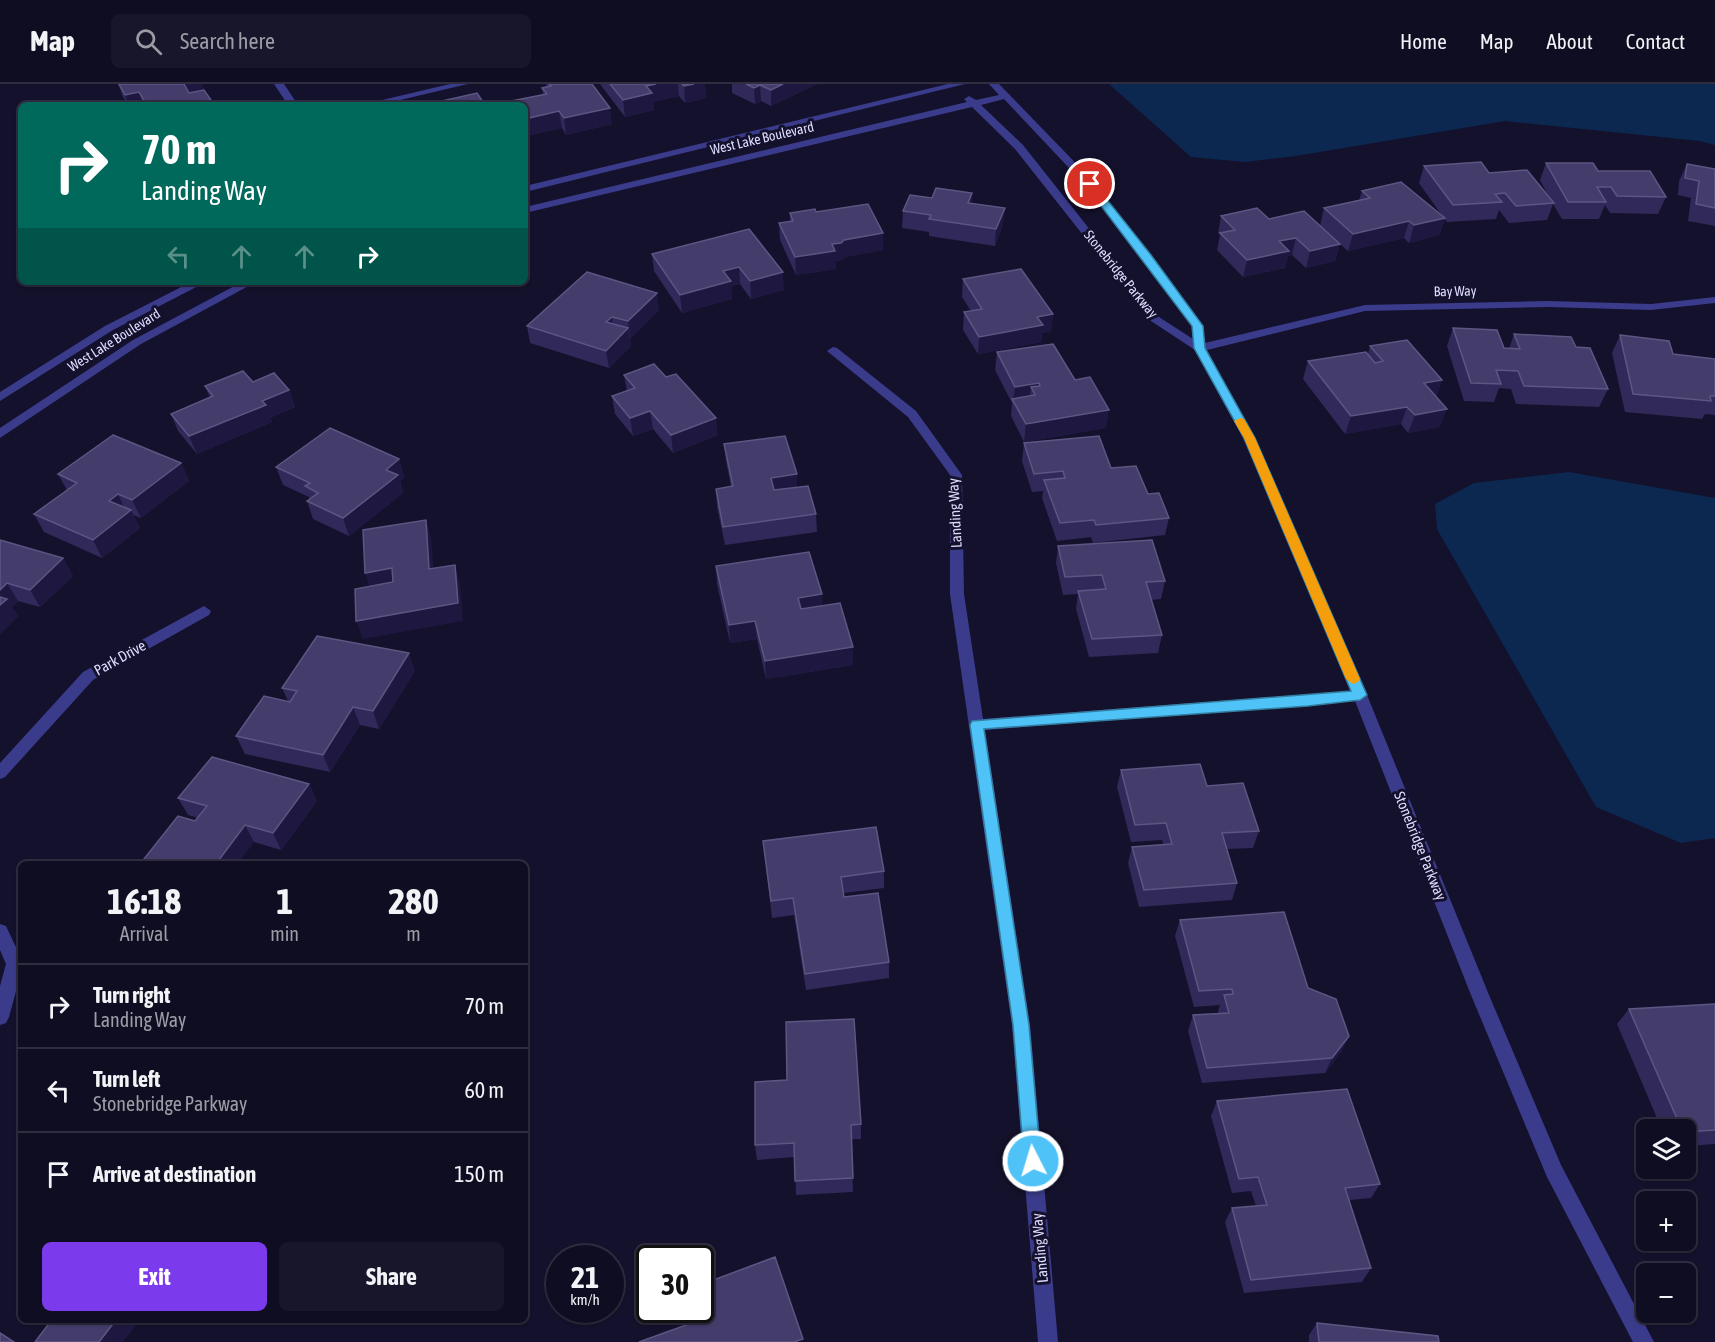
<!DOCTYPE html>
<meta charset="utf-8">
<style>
:root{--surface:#0f0d21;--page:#18162a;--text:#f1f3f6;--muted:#9b9ca5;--line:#2f2d3f;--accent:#7c3aed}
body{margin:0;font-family:"Asap Condensed",sans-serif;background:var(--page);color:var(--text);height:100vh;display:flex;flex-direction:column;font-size:22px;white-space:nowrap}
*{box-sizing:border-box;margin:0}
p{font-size:20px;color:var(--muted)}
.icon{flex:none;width:33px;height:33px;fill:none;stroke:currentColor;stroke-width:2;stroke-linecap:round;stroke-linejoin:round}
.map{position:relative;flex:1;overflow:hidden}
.details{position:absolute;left:18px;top:777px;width:510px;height:462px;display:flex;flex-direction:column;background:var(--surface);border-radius:9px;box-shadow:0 2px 4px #0004,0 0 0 2px var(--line)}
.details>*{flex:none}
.hud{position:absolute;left:18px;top:18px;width:510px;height:183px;border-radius:9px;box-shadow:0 2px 4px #0004,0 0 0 2px var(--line);background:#00695c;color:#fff;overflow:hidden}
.fabs{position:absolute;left:1636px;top:1035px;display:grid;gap:12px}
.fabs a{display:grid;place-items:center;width:60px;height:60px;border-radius:9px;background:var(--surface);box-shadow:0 2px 4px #0004,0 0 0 2px var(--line);font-size:30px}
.speed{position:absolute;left:546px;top:1161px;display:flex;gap:12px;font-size:30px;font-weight:700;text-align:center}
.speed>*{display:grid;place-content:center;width:78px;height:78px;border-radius:50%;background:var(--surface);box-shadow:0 2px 4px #0004,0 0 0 2px var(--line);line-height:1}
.speed small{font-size:15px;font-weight:400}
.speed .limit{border:3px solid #111;border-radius:9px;background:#fff;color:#111}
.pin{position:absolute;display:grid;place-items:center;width:51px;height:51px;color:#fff;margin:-26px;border:3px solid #fff;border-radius:50%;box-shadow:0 2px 6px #0007}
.me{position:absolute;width:66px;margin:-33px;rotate:355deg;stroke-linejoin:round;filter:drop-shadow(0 0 4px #0008)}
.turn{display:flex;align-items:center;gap:21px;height:126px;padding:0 24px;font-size:27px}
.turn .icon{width:78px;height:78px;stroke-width:2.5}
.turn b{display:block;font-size:42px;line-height:51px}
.lanes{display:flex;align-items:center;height:57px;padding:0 24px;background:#0003;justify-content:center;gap:30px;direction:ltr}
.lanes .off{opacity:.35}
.eta{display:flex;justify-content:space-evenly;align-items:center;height:102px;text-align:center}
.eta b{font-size:36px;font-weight:700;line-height:42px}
.cta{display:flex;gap:12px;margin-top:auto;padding:12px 24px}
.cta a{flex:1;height:69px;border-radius:9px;background:var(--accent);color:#fff;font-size:24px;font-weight:700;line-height:69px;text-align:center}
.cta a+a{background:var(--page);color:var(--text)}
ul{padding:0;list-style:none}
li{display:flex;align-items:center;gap:18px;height:84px;padding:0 24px;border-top:2px solid var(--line)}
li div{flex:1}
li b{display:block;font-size:22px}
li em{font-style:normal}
header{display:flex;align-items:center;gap:36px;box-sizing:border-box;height:84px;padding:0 30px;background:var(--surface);border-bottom:2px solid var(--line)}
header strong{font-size:28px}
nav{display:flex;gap:33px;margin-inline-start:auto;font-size:21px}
.search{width:420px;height:54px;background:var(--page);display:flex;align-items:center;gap:15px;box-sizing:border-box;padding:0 21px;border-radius:9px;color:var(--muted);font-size:22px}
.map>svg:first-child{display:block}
</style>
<header>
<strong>Map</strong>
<div class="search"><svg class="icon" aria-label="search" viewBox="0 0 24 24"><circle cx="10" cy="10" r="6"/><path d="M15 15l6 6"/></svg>Search here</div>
<nav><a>Home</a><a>Map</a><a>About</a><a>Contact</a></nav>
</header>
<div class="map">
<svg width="1715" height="1258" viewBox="0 0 1715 1258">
<rect width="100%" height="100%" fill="#14112c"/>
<!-- water -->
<g fill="#0c2850">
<path d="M1109 0H1715V61L1700 57 1505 37 1296 72 1245 78 1191 73Z"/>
<path d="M1569 388 1715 414V754L1681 759 1596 723 1437 445 1435 420 1474 399Z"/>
</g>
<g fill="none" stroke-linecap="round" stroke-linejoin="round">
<!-- minor -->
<g fill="#3b3b8c" fill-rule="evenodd">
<path d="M274 0H284L298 21H288Z"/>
<path d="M450 0H468L379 21H361Z"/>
<path d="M948 0H965L525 108V102Z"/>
<path d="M989 0H999L1094 98 1202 240 1205 259 1365 221 1548 217 1651 220 1715 213V219L1651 226 1548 223 1365 227 1207 266 1255 354 1367 611 1489 911 1561 1081 1654 1258H1633L1547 1093 1471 911 1355 617 985 646 1030 941 1058 1258H1038L1012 941 950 510V391L908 333 827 267 833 263 837 264 916 327 962 391 964 510 983 635 1351 607 1243 354 1195 266 1151 237 1015 65 972 23 525 129V123L967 18 964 15 969 12 976 16 999 11ZM1004 15 1086 102 1192 242 1193 255 1159 233 1023 61 981 21Z"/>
<path d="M191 198H206L113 246 0 317V308L105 242Z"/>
<path d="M242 198H256L141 260 0 354V344L133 256Z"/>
<path d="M204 522 211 527 209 531 93 596 5 693 0 695V679L83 588Z"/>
<path d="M0 840 6 842 21 874V889L9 933 6 939 0 941V902L6 880 0 866Z"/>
</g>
</g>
<!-- wall -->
<g fill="#31295a">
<path d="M118 0H202L204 6 213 21H128L123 13Z"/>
<path d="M546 0H592L612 40 566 51 562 44 526 52 525 51V21H511V17L543 10 542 4 546 3Z"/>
<path d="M600 0H705L706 14 685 19 679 12 653 18 654 26 625 33Z"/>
<path d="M732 0H817L771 22 761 17 755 20 732 9Z"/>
<path d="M1546 79 1598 87 1666 113 1658 130 1610 129 1605 121 1599 135H1562L1553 120 1547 136 1509 139 1499 126 1496 135 1447 138 1445 135 1439 151 1409 159 1404 154 1348 167 1320 142 1340 160 1335 177 1306 184 1292 171 1288 172 1285 184 1243 193 1217 166 1220 151 1218 149 1221 132 1269 135 1320 142 1324 124 1359 116 1362 107 1443 133 1419 99 1424 82 1489 89 1551 117 1540 96Z"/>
<path d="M1687 80 1715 85V142L1688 137 1691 114 1678 111 1679 97Z"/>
<path d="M972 109 971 119 1003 141 995 162 929 152V148L902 144 903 127 932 114Z"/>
<path d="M816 128 883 166 845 173 841 176 835 177 836 185 796 191 780 156 779 139 790 137V129Z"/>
<path d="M749 145 784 206 751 215 740 200 732 202V215L682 229 654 187 652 170Z"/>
<path d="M963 195 1053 230 1051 247 1042 249 1041 258 978 270 963 246 964 228 971 227 962 213Z"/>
<path d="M659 226 630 255 631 262 609 284 530 259 527 242Z"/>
<path d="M1453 244 1504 264 1509 265 1514 250 1576 263 1608 305 1599 323 1516 320 1511 305 1499 304 1494 318 1464 317 1447 262Z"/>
<path d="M1620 251 1673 270 1715 275V331L1705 330 1702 335 1625 328 1612 269Z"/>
<path d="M1370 262 1442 296 1436 312 1440 343 1408 349 1401 340 1345 350 1303 295 1308 277 1368 270Z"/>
<path d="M997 268 1075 296 1106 344 1024 358 1011 332 1012 319 995 286Z"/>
<path d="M624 291 718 351 673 369 653 345 633 352 615 330 612 312 627 307Z"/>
<path d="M253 298 289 306 295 323 270 334 272 338 197 370 178 347 171 330 210 314 205 302Z"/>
<path d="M1024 359 1111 384 1148 410 1169 434 1165 451 1093 459 1091 453 1057 457 1042 414 1043 407 1032 408 1022 377Z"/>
<path d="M724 360 797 390V403L816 430 817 448 725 461 717 423 716 405 731 403 726 377Z"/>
<path d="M399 375 404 393 400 397 403 409 349 452 313 435 307 417 310 415 309 413 283 401 276 383Z"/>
<path d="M181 379 189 397 141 434 133 431 140 444 102 474 44 448 34 430 67 406 58 390Z"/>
<path d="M0 456 63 474 73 492 40 523 18 517 12 523 18 532 0 550Z"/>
<path d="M1058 462 1165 497 1161 515 1151 516 1162 551 1158 569 1089 573 1076 525 1078 510 1063 511 1056 479Z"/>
<path d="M716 482 822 522 853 581 766 595 757 555 730 559 717 500Z"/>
<path d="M415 587 379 645 360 641 330 688 245 670 236 652 288 617 282 604Z"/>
<path d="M1121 686 1207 702 1259 747 1253 764 1227 765 1237 799 1232 816 1139 823 1128 779 1132 763 1163 760 1162 756 1131 758 1117 703Z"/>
<path d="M309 700 317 717 281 766 254 758 195 737 198 734 188 731 178 714Z"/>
<path d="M763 757 884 787V804L844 809V813L889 878V894L806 906 794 831 772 834Z"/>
<path d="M1180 836 1308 904 1349 952 1341 968 1325 989 1202 999 1188 947 1193 931 1219 930 1218 927 1220 921 1194 923 1175 852Z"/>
<path d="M1715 920V1060L1686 1062V1046H1662L1617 940 1629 925Z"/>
<path d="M755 998 861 1040V1055H851L853 1108 796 1111 795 1073 757 1076 755 1061Z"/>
<path d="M1217 1017 1380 1100 1371 1114 1349 1116 1371 1184 1362 1198 1244 1209 1225 1138 1232 1124 1256 1122 1251 1107 1232 1109 1211 1032Z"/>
<path d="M41 1236H140L122 1258H35L49 1240Z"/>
<path d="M1317 1239 1439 1258H1309V1251Z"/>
</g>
<!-- shaded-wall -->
<g fill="#1e1840">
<path d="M184 0H202L206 12 189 16Z"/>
<path d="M656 0H678L679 12 653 18 654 26 625 33 623 16 646 2Z"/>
<path d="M694 0H705L706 14 685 19 684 2Z"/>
<path d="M783 0H817L771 22V6Z"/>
<path d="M760 1 761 17 755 20 754 4Z"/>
<path d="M139 8 144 21H129L125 11Z"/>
<path d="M211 16 213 21H191Z"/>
<path d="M610 24 612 40 566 51 564 34Z"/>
<path d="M559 27 562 44 526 52 525 35Z"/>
<path d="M972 109 971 126 968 119Z"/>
<path d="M1005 124 1003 141 995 162 996 145Z"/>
<path d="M1445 134 1439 151 1409 159 1414 141Z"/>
<path d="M1409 137 1404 154 1348 167 1353 150Z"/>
<path d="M883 149V166L845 173 841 176 835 177 836 185 796 191 795 173 844 156Z"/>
<path d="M1296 154 1292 171 1288 172 1285 184 1243 193 1247 176 1279 157Z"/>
<path d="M1340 160 1335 177 1306 184 1310 167Z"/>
<path d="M739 183 740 200 732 202V215L682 229 680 211 723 187Z"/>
<path d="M783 188 784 206 751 215 750 197Z"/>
<path d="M657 209 659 226 630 255 628 237Z"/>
<path d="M1053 230 1051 247 1042 249 1041 258 978 270 979 253 1037 233Z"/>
<path d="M612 233 614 250 606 238Z"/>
<path d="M628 244 631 262 609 284 606 267Z"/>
<path d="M1442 296 1435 313 1424 299Z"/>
<path d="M1039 299 1037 317 1035 311 1031 303 1029 318 1013 316 1015 303Z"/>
<path d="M289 306 295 323 270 334 272 338 197 370 189 352 262 317Z"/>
<path d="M1407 323 1401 340 1345 350 1351 332Z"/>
<path d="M1447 325 1440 343 1408 349 1415 331Z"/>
<path d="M1109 326 1106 344 1024 358 1026 340Z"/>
<path d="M650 327 653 345 633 352 630 334Z"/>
<path d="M716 334 718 351 673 369 671 351Z"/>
<path d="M399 375 404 393 400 397 403 409 349 452 343 434 386 386Z"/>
<path d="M181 379 189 397 141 434 132 416Z"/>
<path d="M797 390V408L772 412 771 394Z"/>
<path d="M118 410 126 428 109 417Z"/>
<path d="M131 426 140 444 102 474 93 456Z"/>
<path d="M426 436 431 454 435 503 429 485Z"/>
<path d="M63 474 73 492 40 523 30 506Z"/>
<path d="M455 481 460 499 463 537 363 555 356 537Z"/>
<path d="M392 484 398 502 371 507 365 489Z"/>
<path d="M7 499 18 517 12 523 18 532 0 550V506Z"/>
<path d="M822 510 823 528 799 531 798 514Z"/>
<path d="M755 537 757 555 730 559 729 541Z"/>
<path d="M853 563V581L766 595 765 577Z"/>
<path d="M409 569 415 587 379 645 373 627Z"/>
<path d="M353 623 360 641 330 688 323 671Z"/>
<path d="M309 700 317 717 281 766 273 749Z"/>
<path d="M245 741 254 758 238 780H216Z"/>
<path d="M1349 952 1341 968 1325 989 1332 974Z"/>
<path d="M116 1236H140L122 1258H99Z"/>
</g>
<!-- building -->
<g fill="#443d6c" stroke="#5c5683" stroke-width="1.5">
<path d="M119 0H184L189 9 204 6 211 16 191 21H144L146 20 139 8 125 11Z"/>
<path d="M549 0H592L610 24 564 34 559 27 525 35V21H513L511 17 547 10 542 4 551 2Z"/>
<path d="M610 0H656L646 2 652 9 623 16Z"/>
<path d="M682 0H694L684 2Z"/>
<path d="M746 0H783L771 6 760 1 754 4Z"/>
<path d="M477 9 485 21H444L442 17Z"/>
<path d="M1481 78 1489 89 1527 86 1554 119 1516 122 1505 109 1495 110 1502 118 1453 121 1424 82Z"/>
<path d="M1546 79H1593L1598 87H1650L1666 113 1617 112 1611 103H1597L1606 118H1568Z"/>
<path d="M1687 80 1715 85V124L1696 120 1699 97 1685 94Z"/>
<path d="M1401 98 1445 134 1414 141 1409 137 1353 150 1324 124 1370 114 1362 107Z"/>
<path d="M936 104 972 109 968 119 1005 124 996 145 929 135 931 131 903 127 910 111 932 114Z"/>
<path d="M868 120 883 149 844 156 841 159 832 160 835 167 795 173 779 139 793 137 790 129 815 125 816 128Z"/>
<path d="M1257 124 1269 135 1304 127 1340 160 1310 167 1296 154 1279 157 1289 167 1247 176 1220 149 1235 146 1221 132Z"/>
<path d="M749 145 783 188 750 197 739 183 723 187 731 197 680 211 652 170Z"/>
<path d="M1021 185 1053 230 1037 233 1043 241 979 253 964 228 982 225 963 195Z"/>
<path d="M587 188 657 209 628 237 612 233 606 238 628 244 606 267 527 242Z"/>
<path d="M1453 244 1497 246 1504 264 1520 265 1514 250 1571 253 1576 263 1590 264 1608 305 1524 302 1518 287 1496 286 1501 300 1471 299Z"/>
<path d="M1620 251 1669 257 1673 270 1715 275V312H1710L1711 317 1633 310Z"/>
<path d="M1407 256 1442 296 1424 299 1447 325 1415 331 1407 323 1351 332 1308 277 1366 268 1375 279 1383 277 1370 262Z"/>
<path d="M1053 260 1075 296 1090 293 1109 326 1026 340 1012 315 1035 311 1031 303 1040 302 1039 299 1015 303 997 268Z"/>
<path d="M654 280 666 293 676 290 716 334 671 351 650 327 630 334 612 312 635 304 624 291Z"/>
<path d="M243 287 253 298 274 289 289 306 262 317 266 321 189 352 171 330 213 312 205 302Z"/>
<path d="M330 344 399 375 386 386 398 391 343 434 307 417 318 409 305 402 310 399 276 383Z"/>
<path d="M113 351 181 379 132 416 118 410 109 417 131 426 93 456 34 430 77 399 58 390Z"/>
<path d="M785 352 797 390 771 394 774 406 808 402 816 430 723 443 716 405 733 402 724 360Z"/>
<path d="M1099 352 1111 384 1136 382 1148 410 1159 409 1169 434 1096 441 1094 436 1060 439 1044 396 1065 394 1063 387 1034 390 1024 359Z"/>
<path d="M426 436 429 485 455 481 458 519 356 537 355 505 393 498 392 484 365 489 363 446Z"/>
<path d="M0 456 63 474 30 506 7 499 0 506Z"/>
<path d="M1152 456 1165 497 1146 498 1162 551 1092 555 1078 507 1106 505 1102 491 1065 493 1058 462Z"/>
<path d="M809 468 822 510 798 514 801 525 840 519 853 563 765 577 755 537 729 541 716 482Z"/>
<path d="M0 513 7 515 0 521Z"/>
<path d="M317 552 409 569 373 627 353 623 323 671 236 652 264 612 290 618 297 607 282 604Z"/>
<path d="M212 673 309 700 273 749 245 741 216 780H140L178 732 195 737 207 722 178 714Z"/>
<path d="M1200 680 1207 702 1243 699 1259 747 1222 749 1237 799 1144 806 1132 763 1172 760 1166 739 1135 741 1121 686Z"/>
<path d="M876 743 884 787 841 793 844 813 878 809 889 878 805 890 793 814 771 817 763 757Z"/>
<path d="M1284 828 1308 904 1336 915 1349 952 1332 974 1207 984 1193 931 1229 929 1224 911 1233 910 1232 905 1199 907 1180 836Z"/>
<path d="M1715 920V1046L1686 1048V1046H1682L1629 925Z"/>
<path d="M854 935 861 1040 851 1041 853 1094 795 1097 794 1059 755 1061V998L787 996 786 938Z"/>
<path d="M1347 1005 1380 1100 1345 1104 1371 1184 1251 1196 1232 1124 1267 1121 1258 1093 1239 1095 1217 1017Z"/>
<path d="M775 1173 803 1255 794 1258H639L689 1240 685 1226H700V1201Z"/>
<path d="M49 1236H116L99 1258H35L51 1237Z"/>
<path d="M1317 1239 1438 1252 1439 1258H1319Z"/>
<path d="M0 1249 14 1258H0Z"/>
</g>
<!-- route -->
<path fill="#4fc3f7" stroke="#337fa1" stroke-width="1.5" d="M1086 98H1093L1151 171 1203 242 1205 264 1255 354 1367 611 1360 616 1308 622 984 645 1029 941 1041 1077 1039 1083 1033 1085 1027 1083 1024 1077 1013 941 970 641 972 637 1351 607 1244 354 1194 264 1192 242 1086 102Z"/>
<!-- slow -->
<path fill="#f59e0b" d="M1240 334 1244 335 1255 354 1360 595 1358 598 1353 600 1346 595 1244 354 1234 337Z"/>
<g text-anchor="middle" stroke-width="6" stroke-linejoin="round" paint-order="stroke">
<!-- far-street labels -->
<g font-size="14" fill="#dedcff" stroke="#14112c">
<text transform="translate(762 54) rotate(-13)" y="5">West Lake Boulevard</text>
<text transform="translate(1121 190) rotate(51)" y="5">Stonebridge Parkway</text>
<text transform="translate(1455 207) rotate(-1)" y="5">Bay Way</text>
<text transform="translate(114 256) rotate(-32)" y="5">West Lake Boulevard</text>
</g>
<!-- street labels -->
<g font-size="15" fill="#dedcff" stroke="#14112c">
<text transform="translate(955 429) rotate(-93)" y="5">Landing Way</text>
<text transform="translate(120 574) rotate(-29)" y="5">Park Drive</text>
<text transform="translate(1420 762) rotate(68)" y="5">Stonebridge Parkway</text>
<text transform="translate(1040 1164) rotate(-95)" y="5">Landing Way</text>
</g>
</g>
</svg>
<div class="fabs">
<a><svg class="icon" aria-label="layers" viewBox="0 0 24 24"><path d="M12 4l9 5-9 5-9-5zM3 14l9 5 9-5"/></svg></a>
<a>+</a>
<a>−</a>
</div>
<div class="speed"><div>21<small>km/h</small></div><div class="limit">30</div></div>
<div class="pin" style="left:1090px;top:100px;background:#d93025"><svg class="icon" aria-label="arrive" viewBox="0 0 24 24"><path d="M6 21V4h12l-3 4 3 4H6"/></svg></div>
<svg class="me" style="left:1033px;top:1077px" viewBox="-20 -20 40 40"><circle r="17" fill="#4fc3f7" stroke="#fff" stroke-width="3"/><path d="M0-11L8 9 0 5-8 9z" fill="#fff"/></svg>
<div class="hud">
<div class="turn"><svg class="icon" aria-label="right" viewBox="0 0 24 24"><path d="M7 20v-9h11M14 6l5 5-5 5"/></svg><div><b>70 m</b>Landing Way</div></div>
<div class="lanes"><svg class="icon off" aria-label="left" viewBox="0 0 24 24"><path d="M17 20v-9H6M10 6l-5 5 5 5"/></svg><svg class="icon off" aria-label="ahead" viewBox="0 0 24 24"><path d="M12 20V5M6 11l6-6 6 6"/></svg><svg class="icon off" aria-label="ahead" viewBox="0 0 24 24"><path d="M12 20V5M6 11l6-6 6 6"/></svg><svg class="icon" aria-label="right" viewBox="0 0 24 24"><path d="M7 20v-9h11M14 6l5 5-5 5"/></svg></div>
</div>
<section class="details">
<div class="eta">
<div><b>16:18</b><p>Arrival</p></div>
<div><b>1</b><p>min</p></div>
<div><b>280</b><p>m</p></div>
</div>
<ul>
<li><svg class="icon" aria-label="right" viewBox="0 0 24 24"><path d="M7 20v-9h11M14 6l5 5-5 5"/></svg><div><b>Turn right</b><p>Landing Way</p></div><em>70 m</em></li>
<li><svg class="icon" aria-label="left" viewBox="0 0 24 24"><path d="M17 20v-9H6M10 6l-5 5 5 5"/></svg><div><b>Turn left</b><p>Stonebridge Parkway</p></div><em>60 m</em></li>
<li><svg class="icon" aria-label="arrive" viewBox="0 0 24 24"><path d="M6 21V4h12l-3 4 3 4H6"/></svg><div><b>Arrive at destination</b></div><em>150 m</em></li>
</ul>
<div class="cta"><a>Exit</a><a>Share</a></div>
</section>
</div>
